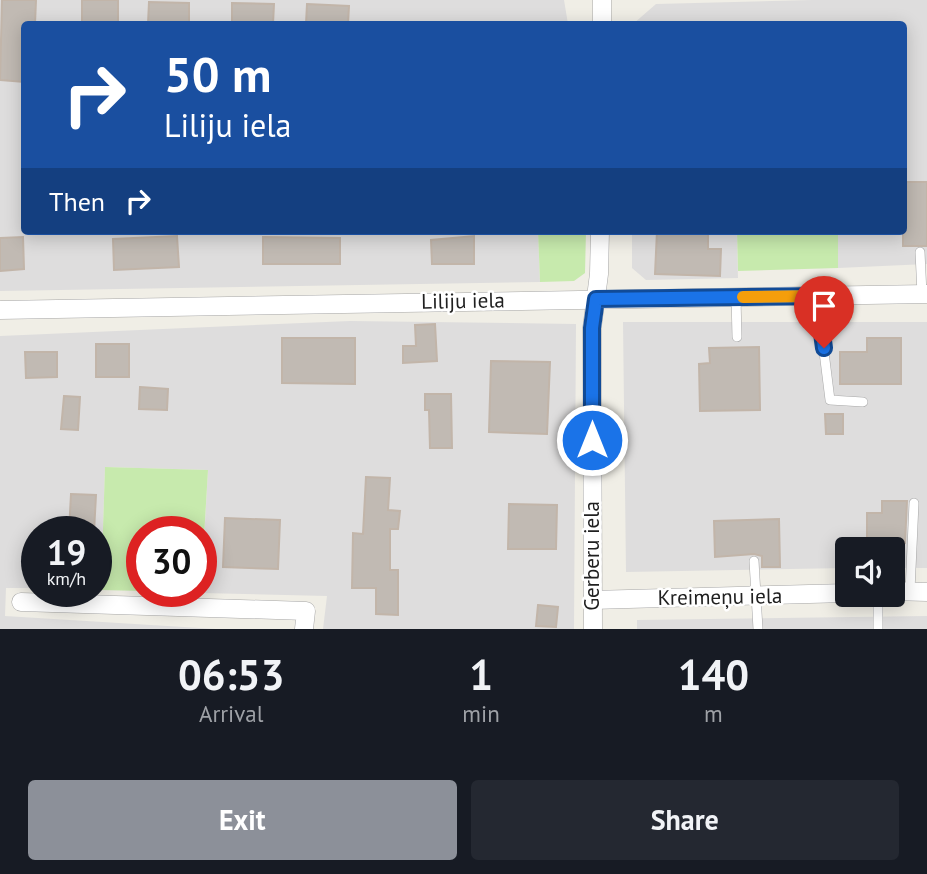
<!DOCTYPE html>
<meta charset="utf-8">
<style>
:root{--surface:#171b24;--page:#242831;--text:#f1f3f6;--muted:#9ea1a6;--accent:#8c9099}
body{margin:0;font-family:"PT Sans",sans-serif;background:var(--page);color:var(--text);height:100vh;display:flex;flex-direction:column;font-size:26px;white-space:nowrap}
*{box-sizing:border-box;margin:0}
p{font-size:23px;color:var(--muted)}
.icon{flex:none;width:38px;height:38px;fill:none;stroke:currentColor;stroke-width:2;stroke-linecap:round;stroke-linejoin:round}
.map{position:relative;height:629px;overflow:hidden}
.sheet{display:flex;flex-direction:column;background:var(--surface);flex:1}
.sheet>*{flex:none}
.hud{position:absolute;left:21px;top:21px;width:886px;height:214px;border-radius:7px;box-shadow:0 4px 18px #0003;background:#1a4fa0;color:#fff;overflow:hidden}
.tools{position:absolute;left:835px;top:537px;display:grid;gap:14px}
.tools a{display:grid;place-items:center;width:70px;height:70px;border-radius:7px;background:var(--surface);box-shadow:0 4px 18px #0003;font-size:35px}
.speed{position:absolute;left:21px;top:516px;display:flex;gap:14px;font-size:35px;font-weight:700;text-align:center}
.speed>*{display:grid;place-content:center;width:91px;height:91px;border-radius:50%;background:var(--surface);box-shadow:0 4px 18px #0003;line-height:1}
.speed small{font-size:18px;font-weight:400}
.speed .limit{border:10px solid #d22;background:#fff;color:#111}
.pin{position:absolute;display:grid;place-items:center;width:60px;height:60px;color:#fff;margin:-72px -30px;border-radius:50% 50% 50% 0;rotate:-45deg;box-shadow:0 0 7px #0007}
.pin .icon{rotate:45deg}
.me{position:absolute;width:77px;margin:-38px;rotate:0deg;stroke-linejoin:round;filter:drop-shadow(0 0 5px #0008)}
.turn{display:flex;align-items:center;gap:24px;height:147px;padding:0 28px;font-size:32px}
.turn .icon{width:91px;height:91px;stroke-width:2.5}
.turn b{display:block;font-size:49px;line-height:60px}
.then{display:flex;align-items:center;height:66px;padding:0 28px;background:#0003;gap:14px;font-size:26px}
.eta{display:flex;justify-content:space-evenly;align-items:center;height:119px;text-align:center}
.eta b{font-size:42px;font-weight:700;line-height:49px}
.button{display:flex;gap:14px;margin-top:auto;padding:14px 28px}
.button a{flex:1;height:80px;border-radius:7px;background:var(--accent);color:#fff;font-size:28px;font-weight:700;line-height:80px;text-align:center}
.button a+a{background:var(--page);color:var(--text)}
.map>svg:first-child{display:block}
</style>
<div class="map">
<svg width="927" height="629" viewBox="0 0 927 629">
<rect width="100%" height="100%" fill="#f0eee6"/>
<!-- residential -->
<g fill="#dedddd">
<path d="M0 0H564L568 24H24V231H538L540 282 0 291Z"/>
<path d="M812 0H927V264L838 268V231H903V24H633L656 4Z"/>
<path d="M632 231H737L738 278 646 280 632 268Z"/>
<path d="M350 321 576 324 574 629H323L327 596 201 593 208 470 105 467 101 590H96V532H37V588H6L5 616 216 629H0V336Z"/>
<path d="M623 322H927V568H893L892 550H847V568L626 572Z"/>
<path d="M927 616V629H637V620Z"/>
</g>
<!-- grass -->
<g fill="#c7eaad">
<path d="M538 231H586L585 273 574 281 540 282Z"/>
<path d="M737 231H838V268L738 271Z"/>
<path d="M105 467 208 470 201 588V532H142V591L101 590Z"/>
</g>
<!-- building -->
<g fill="#c1bab3" stroke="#c2b5a9" stroke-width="2">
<path d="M2 0H36L35 24H24V82L0 80Z"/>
<rect x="82" y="0" width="36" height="24"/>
<path d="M149 2 189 3V24H148Z"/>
<path d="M232 3 274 4 273 24H232Z"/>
<path d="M307 4 349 6 348 24H306Z"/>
<rect x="903" y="182" width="24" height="64"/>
<path d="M657 231H708V249H721L720 276 655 274Z"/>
<path d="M177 236 179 267 114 270 113 239Z"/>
<path d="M474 236V264H432L431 240Z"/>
<path d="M23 237 24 269 0 271V238Z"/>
<path d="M263 237 340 238V264H263Z"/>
<path d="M435 324 437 361 403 363V346H416L415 325Z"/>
<path d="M282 338H355V384L282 383Z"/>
<path d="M867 338H901V384H840V352H867Z"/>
<rect x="96" y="344" width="33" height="33"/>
<path d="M759 347 760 410 700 411 699 364 710 363 709 348Z"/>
<path d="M25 352H57V377L26 378Z"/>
<path d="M491 361 550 362 547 434 489 432Z"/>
<path d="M140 387 168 389 167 410 139 409Z"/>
<path d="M425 394H451L452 448H430L429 410H425Z"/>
<path d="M64 396 80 397 78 430 61 429Z"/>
<path d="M825 414H843V434H826Z"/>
<path d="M366 477 390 478 388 510 400 511 398 529H390V570H398V615L376 614V588H352L353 533 363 534Z"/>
<path d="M71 494 96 495 94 532H69Z"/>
<path d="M882 501H907L905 543 867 542V513H882Z"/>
<path d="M509 504 557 505 556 549H508Z"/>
<path d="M225 518 280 520 278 569 223 567Z"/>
<path d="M779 519 780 567H762V556L754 554 715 557 714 521Z"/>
<path d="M538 605 558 607 556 627 536 626Z"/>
</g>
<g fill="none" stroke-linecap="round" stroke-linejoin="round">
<defs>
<g id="lane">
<path d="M920 252 922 294"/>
<path d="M817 296 830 400 863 402"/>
<path d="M736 297 737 337"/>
<path d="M754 561 758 629"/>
<path d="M910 591 914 503"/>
<path d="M878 629V595"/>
</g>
<g id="street">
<path d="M602 24V0"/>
<path d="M0 310 927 294"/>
<path d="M892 591 927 592"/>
<path d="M592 600 847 593"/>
<path d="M21 602 306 611 304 629"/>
<path d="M593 629 592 328 599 274 600 231"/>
</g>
</defs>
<!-- lane casing -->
<use href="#lane" stroke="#a7a7a7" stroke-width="10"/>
<!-- street casing -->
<use href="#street" stroke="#a7a7a7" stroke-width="19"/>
<!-- lane -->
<use href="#lane" stroke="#fff" stroke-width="9"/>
<!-- street -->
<use href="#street" stroke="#fff" stroke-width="18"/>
</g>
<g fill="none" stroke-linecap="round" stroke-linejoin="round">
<defs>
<path id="route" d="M592 440V328L596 299 817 296 824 348"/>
</defs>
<!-- route casing -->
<use href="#route" stroke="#114b97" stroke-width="18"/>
<!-- route -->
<use href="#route" stroke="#1a73e8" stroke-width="12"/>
<!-- slow -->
<path stroke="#f59e0b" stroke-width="12" d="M743 297 817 296 818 305"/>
</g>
<g text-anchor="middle" stroke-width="5" stroke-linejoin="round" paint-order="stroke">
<!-- street labels -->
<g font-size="21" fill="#202020" stroke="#fff">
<text transform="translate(463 301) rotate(-1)" y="7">Liliju iela</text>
<text transform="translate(592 556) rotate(-90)" y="7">Gerberu iela</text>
<text transform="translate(720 597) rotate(-1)" y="7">Kreimeņu iela</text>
</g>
</g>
</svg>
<div class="tools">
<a><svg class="icon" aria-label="sound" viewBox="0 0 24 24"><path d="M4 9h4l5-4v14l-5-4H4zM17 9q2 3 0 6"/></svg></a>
</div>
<div class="speed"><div>19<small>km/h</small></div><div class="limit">30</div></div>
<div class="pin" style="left:824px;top:348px;background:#d93025"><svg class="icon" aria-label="arrive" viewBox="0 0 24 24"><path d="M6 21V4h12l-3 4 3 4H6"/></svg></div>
<svg class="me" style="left:592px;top:440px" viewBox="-20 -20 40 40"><circle r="17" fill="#1a73e8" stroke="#fff" stroke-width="3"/><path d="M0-11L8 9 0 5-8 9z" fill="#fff"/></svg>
<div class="hud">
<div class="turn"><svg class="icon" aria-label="right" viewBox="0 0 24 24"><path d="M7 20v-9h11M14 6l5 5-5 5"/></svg><div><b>50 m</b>Liliju iela</div></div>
<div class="then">Then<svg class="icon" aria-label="right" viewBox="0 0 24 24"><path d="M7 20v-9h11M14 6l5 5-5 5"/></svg></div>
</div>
</div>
<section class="sheet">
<div class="eta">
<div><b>06:53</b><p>Arrival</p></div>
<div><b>1</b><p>min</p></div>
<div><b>140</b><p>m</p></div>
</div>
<div class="button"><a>Exit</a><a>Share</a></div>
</section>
